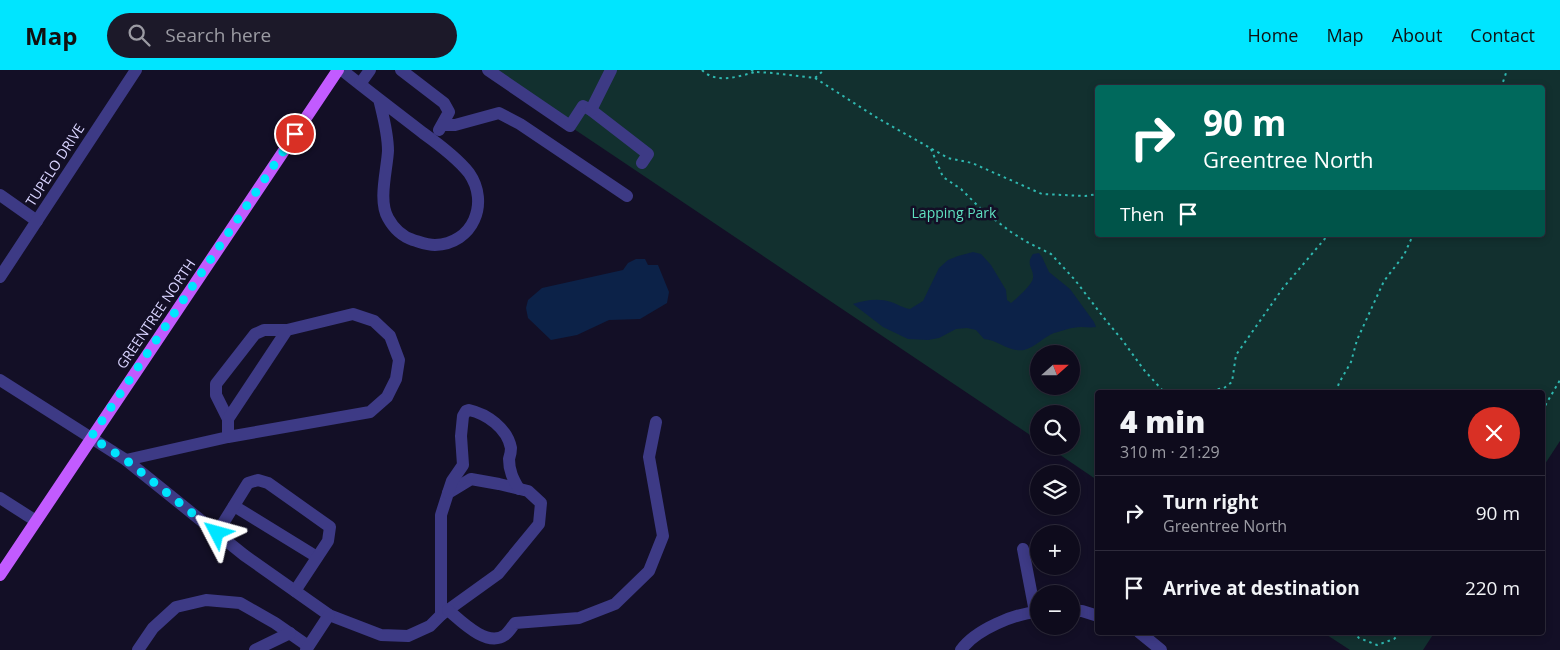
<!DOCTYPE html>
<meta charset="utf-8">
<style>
:root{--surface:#0e0b1c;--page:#1c1929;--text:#f1f3f6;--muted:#9b9ba3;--line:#2e2b3b;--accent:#00e5ff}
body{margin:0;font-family:"Open Sans",sans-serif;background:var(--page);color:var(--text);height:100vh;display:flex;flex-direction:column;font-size:19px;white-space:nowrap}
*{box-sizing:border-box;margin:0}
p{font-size:16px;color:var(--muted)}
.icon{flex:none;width:28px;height:28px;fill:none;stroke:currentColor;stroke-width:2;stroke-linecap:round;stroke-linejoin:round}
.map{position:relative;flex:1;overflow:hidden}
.panel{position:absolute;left:1095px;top:320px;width:450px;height:245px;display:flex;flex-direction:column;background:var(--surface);border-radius:5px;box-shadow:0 2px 8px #0003,0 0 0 1px var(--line)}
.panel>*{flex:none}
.banner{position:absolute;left:1095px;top:15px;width:450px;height:152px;border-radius:5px;box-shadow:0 2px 8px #0003,0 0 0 1px var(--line);background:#00695c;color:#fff;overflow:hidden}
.needle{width:32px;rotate:69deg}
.fabs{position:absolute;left:1030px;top:275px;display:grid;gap:10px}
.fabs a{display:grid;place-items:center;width:50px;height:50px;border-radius:50%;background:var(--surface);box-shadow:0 2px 8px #0003,0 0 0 1px var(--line);font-size:25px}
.pin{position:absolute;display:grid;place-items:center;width:42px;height:42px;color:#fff;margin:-21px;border:2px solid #fff;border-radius:50%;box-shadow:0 1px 5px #0007}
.me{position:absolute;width:55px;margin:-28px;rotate:309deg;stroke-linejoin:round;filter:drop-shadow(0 0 4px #0008)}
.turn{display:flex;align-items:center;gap:18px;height:105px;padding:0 25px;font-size:22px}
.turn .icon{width:65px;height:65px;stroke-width:2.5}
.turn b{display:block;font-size:35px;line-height:42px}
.then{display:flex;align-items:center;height:48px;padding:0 25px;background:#0003;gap:10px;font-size:19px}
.round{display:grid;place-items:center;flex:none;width:52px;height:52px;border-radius:26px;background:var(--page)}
.headline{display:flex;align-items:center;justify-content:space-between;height:85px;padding:0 25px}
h1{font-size:30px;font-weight:800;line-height:38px}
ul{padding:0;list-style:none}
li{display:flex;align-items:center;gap:15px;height:75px;padding:0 25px;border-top:1px solid var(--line)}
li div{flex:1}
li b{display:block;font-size:19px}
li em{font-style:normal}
header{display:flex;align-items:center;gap:30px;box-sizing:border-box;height:70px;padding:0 25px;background:var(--accent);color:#111}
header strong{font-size:24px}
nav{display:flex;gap:28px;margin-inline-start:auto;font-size:18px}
.search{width:350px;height:45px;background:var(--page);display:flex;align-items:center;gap:12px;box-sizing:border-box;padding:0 18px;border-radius:28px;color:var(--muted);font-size:19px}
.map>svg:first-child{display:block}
</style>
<header>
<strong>Map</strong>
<div class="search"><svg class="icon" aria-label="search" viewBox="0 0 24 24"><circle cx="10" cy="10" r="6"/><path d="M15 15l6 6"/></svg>Search here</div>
<nav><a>Home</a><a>Map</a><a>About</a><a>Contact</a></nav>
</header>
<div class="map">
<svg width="1560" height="580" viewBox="0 0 1560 580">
<rect width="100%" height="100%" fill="#130f26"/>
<!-- green -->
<g fill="#12302f" fill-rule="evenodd">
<path d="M486 0H1560V371L1543 397 1542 322H1098L1097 410 1047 376H1071V344H1039V371ZM1098 18H1542V165H1098ZM1039 284H1071V316H1039Z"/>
<path d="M1324 563H1434L1423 580H1350Z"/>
</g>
<!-- water -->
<g fill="#0c2248">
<path d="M973 182 981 184 991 195 1006 220 1007 230 1011 233C1016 229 1033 214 1033 208 1034 198 1025 195 1033 184L1039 183 1042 187 1049 202 1070 219 1094 252 1096 257C1091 258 1086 257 1081 257 1072 257 1062 261 1054 263 1044 267 1034 278 1024 280 1007 282 999 270 984 269L976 260 967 258 956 259 939 268 928 270 908 269 883 257 853 234C865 230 879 228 891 232 897 234 903 238 910 239L923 231 939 198 948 190 958 186Z"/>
<path d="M636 189H645L648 195H658L669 222 667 233 640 249 609 250 577 265 551 270 528 248 526 238 528 230 542 218 623 200 628 193Z"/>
</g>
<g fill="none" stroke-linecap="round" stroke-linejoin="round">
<!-- path -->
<g stroke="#2fb8b0" stroke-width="2" stroke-dasharray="2.5 4" stroke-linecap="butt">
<path d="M702 0C716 14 737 7 755 2"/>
<path d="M751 0 755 2 773 3 815 8 824 0"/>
<path d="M815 8 879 49 948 88 972 93 1042 124 1085 126 1098 124"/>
<path d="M1501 18 1507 0"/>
<path d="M931 79 943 107 961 119 982 140 1011 162 1027 172 1051 184 1075 210 1104 248 1123 271 1144 300 1164 322"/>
<path d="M1205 322 1224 318 1232 312 1236 285 1283 218 1328 165"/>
<path d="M1336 322 1339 313 1351 292 1357 270 1384 211 1404 185 1413 165"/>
<path d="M1542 341 1560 310"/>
<path d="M1353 562 1359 568 1377 575 1394 569 1402 562"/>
</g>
<!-- minor -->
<g stroke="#3d3a85" stroke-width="12">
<path d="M342 0C368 21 396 42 423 63 437 73 458 89 469 103 490 133 473 174 435 175 427 175 420 172 413 170 401 166 394 159 388 148 378 131 387 100 388 81 388 63 383 46 379 29"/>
<path d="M401 0 444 33 449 42 439 60"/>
<path d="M488 0 570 56 583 36 591 40 648 84 642 93"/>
<path d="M360 14 370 0"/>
<path d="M591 40 611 0"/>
<path d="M443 55H455L499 43 520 54 627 126"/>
<path d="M0 125 37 151"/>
<path d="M0 207 136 0"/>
<path d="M0 310 126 390 244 485 329 545 381 565 408 566 430 556 441 545"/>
<path d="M228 349 216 325V314L255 264 264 260H287"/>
<path d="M126 390 228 367 370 342 387 327 396 309 399 290 390 266 374 251 353 244 287 260 228 349V367"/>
<path d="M471 409 499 414 528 421 541 433 539 454 498 504 441 545V445L448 423Z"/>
<path d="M448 423 452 411 463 395 461 366 463 346 466 341 469 340C487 344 507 358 511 378 511 381 510 386 509 389 509 401 513 409 519 419"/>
<path d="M0 428 36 451"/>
<path d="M234 436 317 487"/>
<path d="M217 463 248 413 258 410 268 413 330 457 328 471 295 521"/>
<path d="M1023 479 1035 542"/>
<path d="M448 540C461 551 487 578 505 565 509 562 512 557 515 553L579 548 615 534 649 501 663 466 649 387 656 352"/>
<path d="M1071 541H1082L1098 546"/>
<path d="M1139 562 1161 580"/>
<path d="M138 580 153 558 176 537 206 530 240 533 275 553 308 576"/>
<path d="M255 580 290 563"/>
<path d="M306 580 329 545"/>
<path d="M961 580C975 560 1015 543 1039 542"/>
</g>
<!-- major -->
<path stroke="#c25bff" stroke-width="12" d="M0 505 338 0"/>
</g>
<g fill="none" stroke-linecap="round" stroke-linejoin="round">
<!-- route -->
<path stroke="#00e5ff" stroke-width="9" stroke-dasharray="0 16.2" d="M217 463 126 390 91 367 295 64"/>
</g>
<g text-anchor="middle" stroke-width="5" stroke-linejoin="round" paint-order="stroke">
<!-- street labels -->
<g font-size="14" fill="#d9d4ff" stroke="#130f26">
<text transform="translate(55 95) rotate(-57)" y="5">TUPELO DRIVE</text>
<text transform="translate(156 244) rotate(-56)" y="5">GREENTREE NORTH</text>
</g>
<!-- park labels -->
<g font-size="14" fill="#5fe0c0" stroke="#130f26">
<text x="954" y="148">Lapping Park</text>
</g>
</g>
</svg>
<div class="fabs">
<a><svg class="needle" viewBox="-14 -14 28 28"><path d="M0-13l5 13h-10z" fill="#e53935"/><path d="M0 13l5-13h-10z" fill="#9b9ba3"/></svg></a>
<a><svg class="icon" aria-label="search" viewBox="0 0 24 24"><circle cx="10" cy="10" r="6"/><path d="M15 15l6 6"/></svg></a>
<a><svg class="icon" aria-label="layers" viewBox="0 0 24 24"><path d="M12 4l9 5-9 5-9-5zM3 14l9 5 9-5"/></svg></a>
<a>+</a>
<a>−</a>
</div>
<div class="pin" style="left:295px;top:64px;background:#d93025"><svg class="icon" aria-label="arrive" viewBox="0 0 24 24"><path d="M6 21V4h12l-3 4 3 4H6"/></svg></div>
<svg class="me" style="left:217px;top:463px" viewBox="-20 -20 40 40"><path d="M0-17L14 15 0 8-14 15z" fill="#00e5ff" stroke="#fff" stroke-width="4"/></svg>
<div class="banner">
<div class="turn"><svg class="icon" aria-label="right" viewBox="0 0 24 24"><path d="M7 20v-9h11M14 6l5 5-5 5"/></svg><div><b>90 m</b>Greentree North</div></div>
<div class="then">Then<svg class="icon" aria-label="arrive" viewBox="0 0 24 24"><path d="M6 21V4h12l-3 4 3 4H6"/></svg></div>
</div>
<section class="panel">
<div class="headline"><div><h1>4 min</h1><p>310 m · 21:29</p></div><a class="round" style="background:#d93025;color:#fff"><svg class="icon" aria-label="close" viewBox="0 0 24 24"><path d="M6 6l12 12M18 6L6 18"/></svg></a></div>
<ul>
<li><svg class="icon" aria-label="right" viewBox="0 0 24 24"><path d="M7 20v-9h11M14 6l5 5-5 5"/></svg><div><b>Turn right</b><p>Greentree North</p></div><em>90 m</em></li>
<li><svg class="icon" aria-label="arrive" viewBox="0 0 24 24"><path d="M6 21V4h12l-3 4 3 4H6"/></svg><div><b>Arrive at destination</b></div><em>220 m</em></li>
</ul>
</section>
</div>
